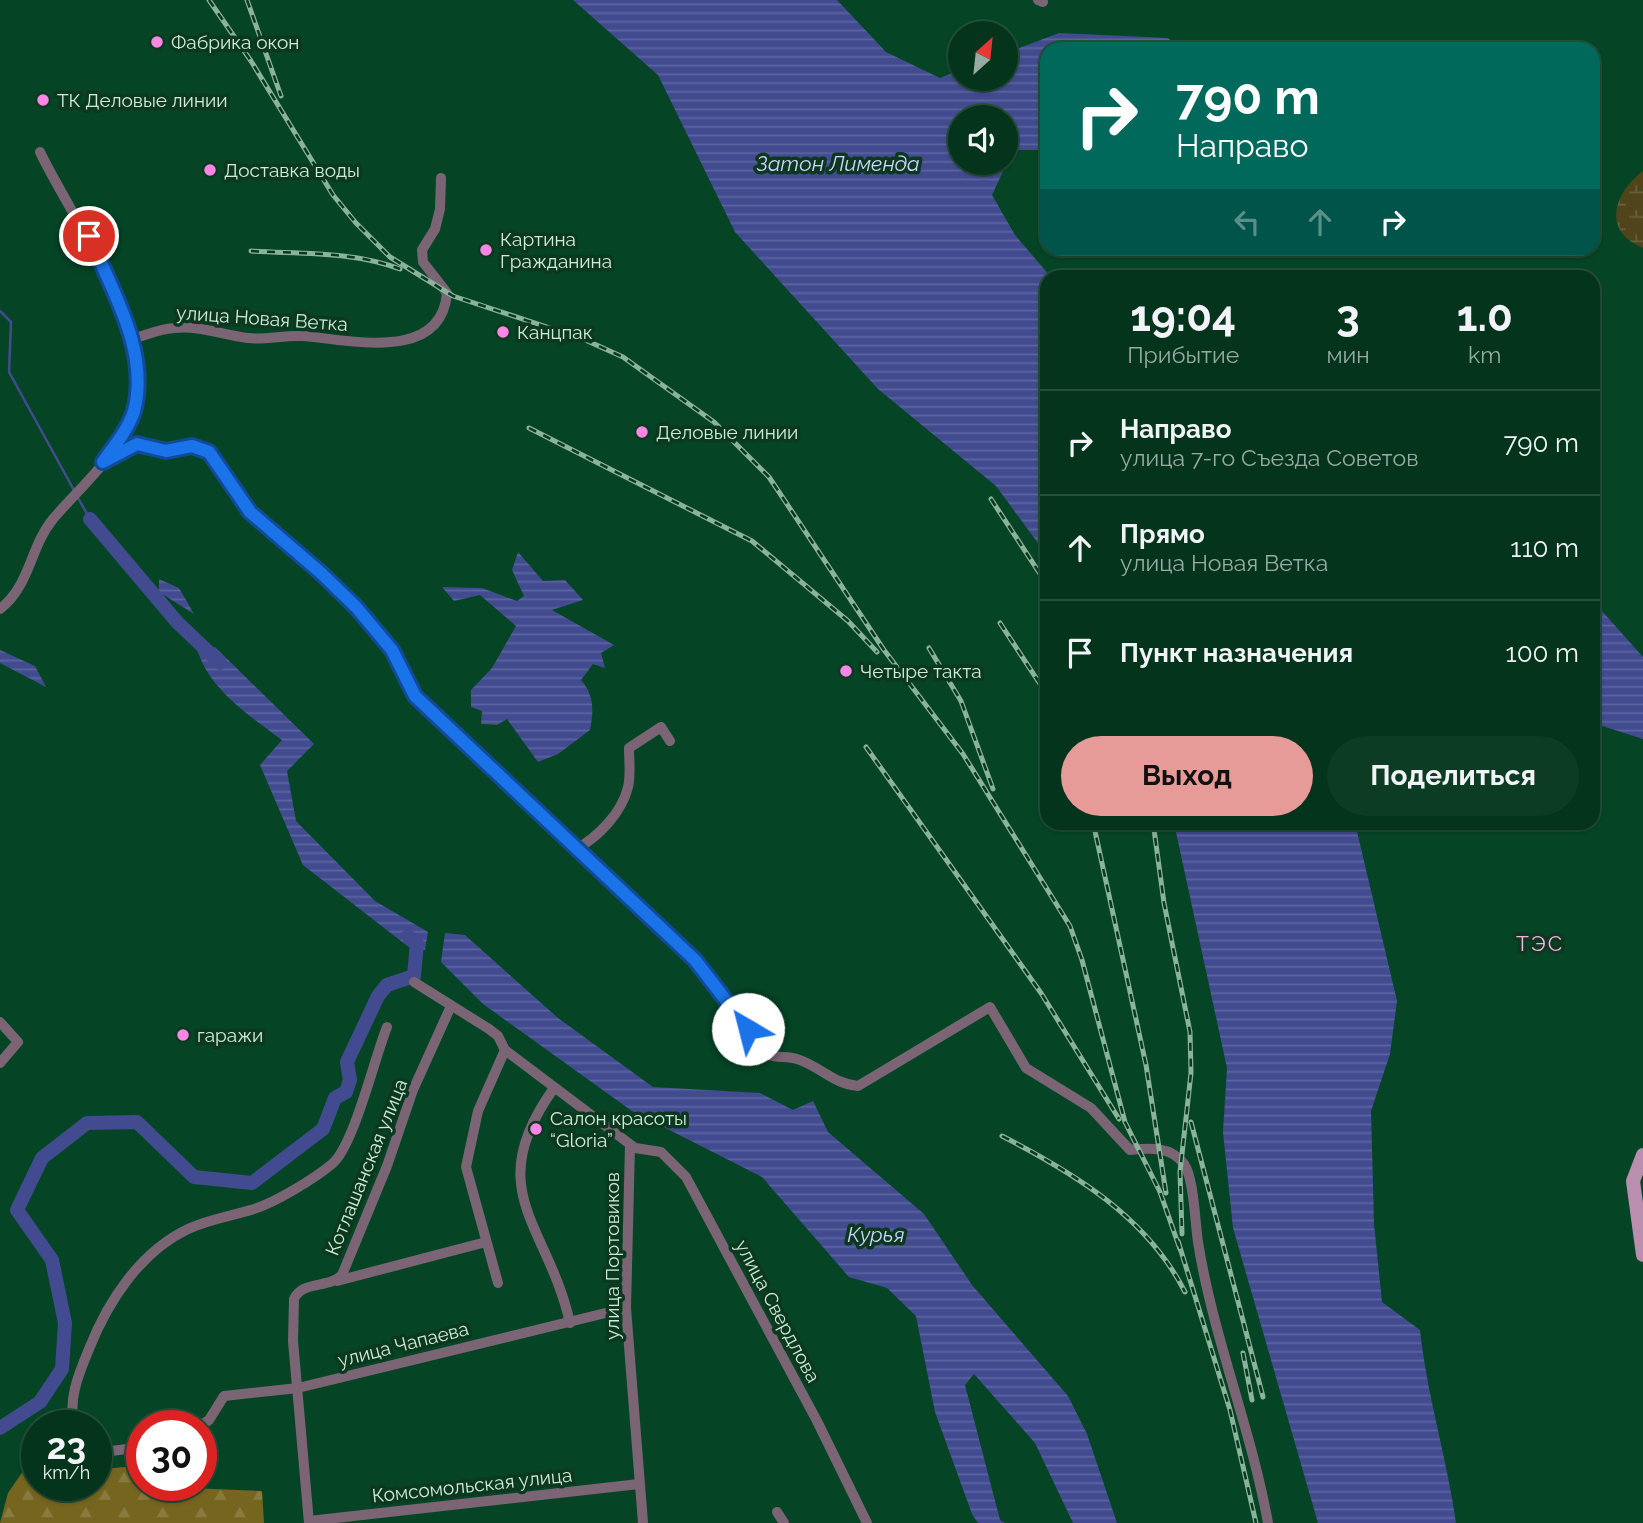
<!DOCTYPE html>
<html lang="ru">
<meta charset="utf-8">
<style>
:root{--surface:#04341c;--page:#0d3c25;--text:#f1f3f6;--muted:#97aaa3;--line:#254f3b;--accent:#e69b98}
body{margin:0;font-family:Raleway,sans-serif;background:var(--page);color:var(--text);height:100vh;display:flex;flex-direction:column;font-size:26px;white-space:nowrap}
*{box-sizing:border-box;margin:0}
p{font-size:23px;color:var(--muted)}
.icon{flex:none;width:38px;height:38px;fill:none;stroke:currentColor;stroke-width:2;stroke-linecap:round;stroke-linejoin:round}
.map{position:relative;flex:1;overflow:hidden}
.details{position:absolute;left:1040px;top:270px;width:560px;height:560px;display:flex;flex-direction:column;background:var(--surface);border-radius:21px;box-shadow:0 2px 5px #0004,0 0 0 2px var(--line)}
.details>*{flex:none}
.top-card{position:absolute;left:1040px;top:42px;width:560px;height:214px;border-radius:21px;box-shadow:0 2px 5px #0004,0 0 0 2px var(--line);background:#00695c;color:#fff;overflow:hidden}
.needle{width:46px;rotate:27deg}
.fabs{position:absolute;left:948px;top:21px;display:grid;gap:14px}
.fabs a{display:grid;place-items:center;width:70px;height:70px;border-radius:50%;background:var(--surface);box-shadow:0 2px 5px #0004,0 0 0 2px var(--line);font-size:35px}
.speed{position:absolute;left:21px;top:1410px;display:flex;gap:14px;font-size:35px;font-weight:700;text-align:center}
.speed>*{display:grid;place-content:center;width:91px;height:91px;border-radius:50%;background:var(--surface);box-shadow:0 2px 5px #0004,0 0 0 2px var(--line);line-height:1}
.speed small{font-size:18px;font-weight:400}
.speed .limit{border:10px solid #d22;background:#fff;color:#111}
.pin{position:absolute;display:grid;place-items:center;width:60px;height:60px;color:#fff;margin:-30px;border:4px solid #fff;border-radius:50%;box-shadow:0 2px 7px #0007}
.me{position:absolute;width:77px;margin:-38px;rotate:323deg;stroke-linejoin:round;filter:drop-shadow(0 0 5px #0008)}
.turn{display:flex;align-items:center;gap:24px;height:147px;padding:0 21px;font-size:32px}
.turn .icon{width:91px;height:91px;stroke-width:2.5}
.turn b{display:block;font-size:49px;line-height:60px}
.lanes{display:flex;align-items:center;height:66px;padding:0 21px;background:#0003;justify-content:center;gap:35px;direction:ltr}
.lanes .off{opacity:.35}
.eta{display:flex;justify-content:space-evenly;align-items:center;height:119px;text-align:center}
.eta b{font-size:42px;font-weight:700;line-height:49px}
.primary-button{display:flex;gap:14px;margin-top:auto;padding:14px 21px}
.primary-button a{flex:1;height:80px;border-radius:42px;background:var(--accent);color:#111;font-size:28px;font-weight:700;line-height:80px;text-align:center}
.primary-button a+a{background:var(--page);color:var(--text)}
ul{padding:0;list-style:none}
li{display:flex;align-items:center;gap:21px;height:105px;padding:0 21px;border-top:2px solid var(--line)}
li div{flex:1}
li b{display:block;font-size:26px}
li em{font-style:normal}
.map>svg:first-child{display:block}
</style>
<div class="map">
<svg width="1643" height="1523" viewBox="0 0 1643 1523">
<defs>
<pattern id="forest-firs" width="22" height="20" patternUnits="userSpaceOnUse" patternTransform="scale(1.75)"><rect width="22" height="20" fill="#76651f"/><path d="M5 1l3.5 6h-7zM16 11l3.5 6h-7z" fill="#887b3f"/></pattern>
<pattern id="wetland-marsh" width="20" height="14" patternUnits="userSpaceOnUse" patternTransform="scale(1.75)"><rect width="20" height="14" fill="#50451a"/><path d="M1 5h8M5 5V1M11 12h8M15 12V8" fill="none" stroke="#68603b"/></pattern>
<pattern id="water-rules" width="6" height="5" patternUnits="userSpaceOnUse" patternTransform="scale(1.75)"><rect width="6" height="5" fill="#424b8f"/><path d="M0 2.5h6" fill="none" stroke="#5c659e"/></pattern>
</defs>
<rect width="100%" height="100%" fill="#054526"/>
<!-- forest -->
<path fill="url(#forest-firs)" d="M37 1451V1486H96V1470L142 1465V1486L262 1491 264 1523H0L8 1493Z"/>
<!-- wetland -->
<path fill="url(#wetland-marsh)" d="M1643 171V248C1601 231 1614 193 1643 171Z"/>
<!-- water -->
<g fill="url(#water-rules)" fill-rule="evenodd">
<path d="M573 0H837L886 52 940 78 961 70V79H1006V53L1059 33 1168 38 1181 49H1046V150H1013L992 195 1015 235 1050 276H1046V554L996 486 878 389 735 232 658 75ZM1006 117V163H961V117Z"/>
<path d="M518 552 543 581 565 580 583 600 552 610 614 645 601 653 605 668 593 664 581 680C594 695 594 710 590 730L558 754 538 762 507 719 497 725 481 724 482 711 471 707V690L492 668 516 626 480 595 454 601 442 587 482 588 517 601 524 596 512 570Z"/>
<path d="M159 579 179 588 194 614 159 592Z"/>
<path d="M1593 607 1602 611 1643 657V739L1593 723Z"/>
<path d="M215 647 314 744 287 771 296 821 375 901 428 932 425 950 410 948 303 865 260 765 282 740C250 716 211 691 198 652Z"/>
<path d="M0 650 35 666 46 687 0 663Z"/>
<path d="M1174 823H1355L1397 1001 1390 1054 1371 1111 1374 1224 1382 1302 1420 1330C1427 1396 1447 1458 1456 1523H1318L1233 1228 1223 1132 1227 1068Z"/>
<path d="M445 933 465 935 558 1018 653 1087 760 1093 793 1110 813 1101 828 1132 924 1214 972 1285 1068 1396 1087 1434 1117 1523H1073L1035 1443 974 1374 965 1385 1000 1520 1005 1523H978L972 1514 935 1412 916 1316 887 1288 849 1277 762 1177 632 1111 483 1004 441 962Z"/>
</g>
<g fill="none" stroke-linecap="round" stroke-linejoin="round">
<!-- stream -->
<g stroke="#424b8f" stroke-width="2.5">
<path d="M0 311 11 322 9 372 75 492"/>
<path d="M78 498 90 519"/>
</g>
<!-- river -->
<g stroke="#424b8f" stroke-width="14">
<path d="M90 519 177 622 220 663"/>
<path d="M0 1428 40 1402 62 1369 65 1323 52 1260 17 1210 42 1158 87 1123 137 1122 194 1177 252 1183 323 1129 335 1098 346 1092 350 1080 347 1062 378 996 387 985 414 976 417 943 408 936"/>
</g>
<!-- minor -->
<g stroke="#7b6575" stroke-width="10">
<path d="M1038 0 1043 2"/>
<path d="M132 339C146 335 159 329 174 328 199 325 223 335 248 338 266 340 284 335 302 336 347 339 441 364 447 293L423 262 422 250 435 229 440 209 441 178"/>
<path d="M103 462 137 445 166 451 192 446 209 452 250 512 321 573 356 607 392 650 415 696 575 850C598 837 622 813 628 787 631 776 629 760 629 748L661 727 670 741"/>
<path d="M0 609C30 586 30 547 53 519 81 486 119 455 133 413 159 336 72 219 40 152"/>
<path d="M575 850 695 960 769 1055C778 1058 788 1056 797 1059 820 1066 833 1084 858 1086L990 1007 1026 1068 1091 1108 1130 1150C1149 1148 1171 1146 1184 1164 1194 1178 1195 1223 1198 1242 1213 1337 1251 1428 1268 1523"/>
<path d="M414 982 489 1029 498 1036 505 1050 635 1148 661 1152 686 1177 817 1421 867 1523"/>
<path d="M0 1022 18 1042 0 1063"/>
<path d="M554 1088C480 1191 548 1224 570 1323"/>
<path d="M630 1145 626 1308 643 1523"/>
<path d="M337 1281 486 1242"/>
<path d="M498 1283 466 1167 478 1111 505 1050"/>
<path d="M75 1426C67 1401 79 1373 89 1349 108 1301 140 1252 188 1229 209 1219 232 1216 254 1209 276 1202 314 1179 332 1164 354 1146 375 1056 387 1027"/>
<path d="M200 1426 209 1420 224 1396 298 1388 626 1308"/>
<path d="M96 1453 142 1447"/>
<path d="M777 1512 784 1523"/>
<path d="M309 1521 639 1484"/>
<path d="M309 1523 293 1341 294 1299C303 1280 328 1289 342 1275L387 1166 413 1090 451 1006"/>
</g>
<!-- major -->
<path stroke="#ba8eaf" stroke-width="14" d="M1643 1155 1633 1181 1643 1255"/>
<defs>
<g id="rail">
<path d="M209 0 251 61 333 195 356 223 390 257 453 296 583 339 623 357 714 422 769 477 884 650 963 754 1070 926 1082 960 1125 1122 1160 1192 1180 1249"/>
<path d="M247 0 281 96"/>
<path d="M251 251C302 254 352 251 400 269"/>
<path d="M529 428 752 541 848 621 877 652"/>
<path d="M991 499 1046 583"/>
<path d="M1000 623 1046 693"/>
<path d="M929 648 961 701 993 789"/>
<path d="M866 747 1041 993 1119 1119"/>
<path d="M1093 822 1146 1065 1166 1193"/>
<path d="M1153 822 1164 903 1190 1032 1191 1073 1180 1172 1182 1234"/>
<path d="M1191 1122 1263 1397"/>
<path d="M1002 1136C1074 1173 1147 1217 1185 1292"/>
<path d="M1178 1241 1230 1410 1256 1523"/>
<path d="M1243 1353 1252 1400"/>
</g>
</defs>
<!-- rail casing -->
<use href="#rail" stroke="#8ab39b" stroke-width="5"/>
<!-- rail -->
<use href="#rail" stroke="#0c3820" stroke-width="2.5" stroke-dasharray="8" stroke-linecap="butt"/>
</g>
<g fill="none" stroke-linecap="round" stroke-linejoin="round">
<defs>
<path id="route" d="M89 236C111 288 150 352 134 411 128 430 114 446 103 462L137 444 166 451 192 446 209 452 250 512 321 573 356 607 392 650 415 696 695 960 748 1029"/>
</defs>
<!-- route casing -->
<use href="#route" stroke="#114b97" stroke-width="18"/>
<!-- route -->
<use href="#route" stroke="#1a73e8" stroke-width="12"/>
</g>
<!-- markers -->
<g fill="#fc86e4" stroke="#0c3820" stroke-width="2.5">
<circle cx="157" cy="42" r="7"/>
<circle cx="43" cy="100" r="7"/>
<circle cx="210" cy="170" r="7"/>
<circle cx="486" cy="250" r="7"/>
<circle cx="503" cy="332" r="7"/>
<circle cx="642" cy="432" r="7"/>
<circle cx="846" cy="671" r="7"/>
<circle cx="183" cy="1035" r="7"/>
<circle cx="536" cy="1129" r="7"/>
</g>
<g text-anchor="middle" stroke-width="7" stroke-linejoin="round" paint-order="stroke">
<!-- poi labels -->
<g font-size="19" fill="#cfecd7" stroke="#0c3820" text-anchor="start">
<text x="171" y="49">Фабрика окон</text>
<text x="57" y="107">ТК Деловые линии</text>
<text x="224" y="177">Доставка воды</text>
<text x="500" y="246">Картина<tspan x="500" dy="22">Гражданина</tspan></text>
<text x="517" y="339">Канцпак</text>
<text x="656" y="439">Деловые линии</text>
<text x="860" y="678">Четыре такта</text>
<text x="197" y="1042">гаражи</text>
<text x="550" y="1125">Салон красоты<tspan x="550" dy="22">“Gloria”</tspan></text>
</g>
<!-- street labels -->
<g font-size="19" fill="#cfecd7" stroke="#0c3820">
<text transform="translate(262 318) rotate(4)" y="7">улица Новая Ветка</text>
<text transform="translate(366 1167) rotate(-68)" y="7">Котлашанская улица</text>
<text transform="translate(612 1256) rotate(-90)" y="7">улица Портовиков</text>
<text transform="translate(778 1311) rotate(62)" y="7">улица Свердлова</text>
<text transform="translate(403 1344) rotate(-14)" y="7">улица Чапаева</text>
<text transform="translate(472 1485) rotate(-6)" y="7">Комсомольская улица</text>
</g>
<!-- water labels -->
<g font-size="21" font-style="italic" fill="#ccd5fe" stroke="#0c3820">
<text x="838" y="171">Затон Лименда</text>
<text x="876" y="1242">Курья</text>
</g>
<!-- neighbourhood labels -->
<g font-size="21" letter-spacing="2" fill="#f4b2e4" stroke="#0c3820">
<text x="1540" y="951">ТЭС</text>
</g>
</g>
</svg>
<div class="fabs">
<a><svg class="needle" viewBox="-14 -14 28 28"><path d="M0-13l5 13h-10z" fill="#e53935"/><path d="M0 13l5-13h-10z" fill="#97aaa3"/></svg></a>
<a><svg class="icon" aria-label="sound" viewBox="0 0 24 24"><path d="M4 9h4l5-4v14l-5-4H4zM17 9q2 3 0 6"/></svg></a>
</div>
<div class="speed"><div>23<small>km/h</small></div><div class="limit">30</div></div>
<div class="pin" style="left:89px;top:236px;background:#d93025"><svg class="icon" aria-label="arrive" viewBox="0 0 24 24"><path d="M6 21V4h12l-3 4 3 4H6"/></svg></div>
<svg class="me" style="left:748px;top:1029px" viewBox="-20 -20 40 40"><circle r="19" fill="#fff"/><path d="M0-13L10 11 0 6-10 11z" fill="#1a73e8"/></svg>
<div class="top-card">
<div class="turn"><svg class="icon" aria-label="right" viewBox="0 0 24 24"><path d="M7 20v-9h11M14 6l5 5-5 5"/></svg><div><b>790 m</b>Направо</div></div>
<div class="lanes"><svg class="icon off" aria-label="left" viewBox="0 0 24 24"><path d="M17 20v-9H6M10 6l-5 5 5 5"/></svg><svg class="icon off" aria-label="ahead" viewBox="0 0 24 24"><path d="M12 20V5M6 11l6-6 6 6"/></svg><svg class="icon" aria-label="right" viewBox="0 0 24 24"><path d="M7 20v-9h11M14 6l5 5-5 5"/></svg></div>
</div>
<section class="details">
<div class="eta">
<div><b>19:04</b><p>Прибытие</p></div>
<div><b>3</b><p>мин</p></div>
<div><b>1.0</b><p>km</p></div>
</div>
<ul>
<li><svg class="icon" aria-label="right" viewBox="0 0 24 24"><path d="M7 20v-9h11M14 6l5 5-5 5"/></svg><div><b>Направо</b><p>улица 7-го Съезда Советов</p></div><em>790 m</em></li>
<li><svg class="icon" aria-label="ahead" viewBox="0 0 24 24"><path d="M12 20V5M6 11l6-6 6 6"/></svg><div><b>Прямо</b><p>улица Новая Ветка</p></div><em>110 m</em></li>
<li><svg class="icon" aria-label="arrive" viewBox="0 0 24 24"><path d="M6 21V4h12l-3 4 3 4H6"/></svg><div><b>Пункт назначения</b></div><em>100 m</em></li>
</ul>
<div class="primary-button"><a>Выход</a><a>Поделиться</a></div>
</section>
</div>
